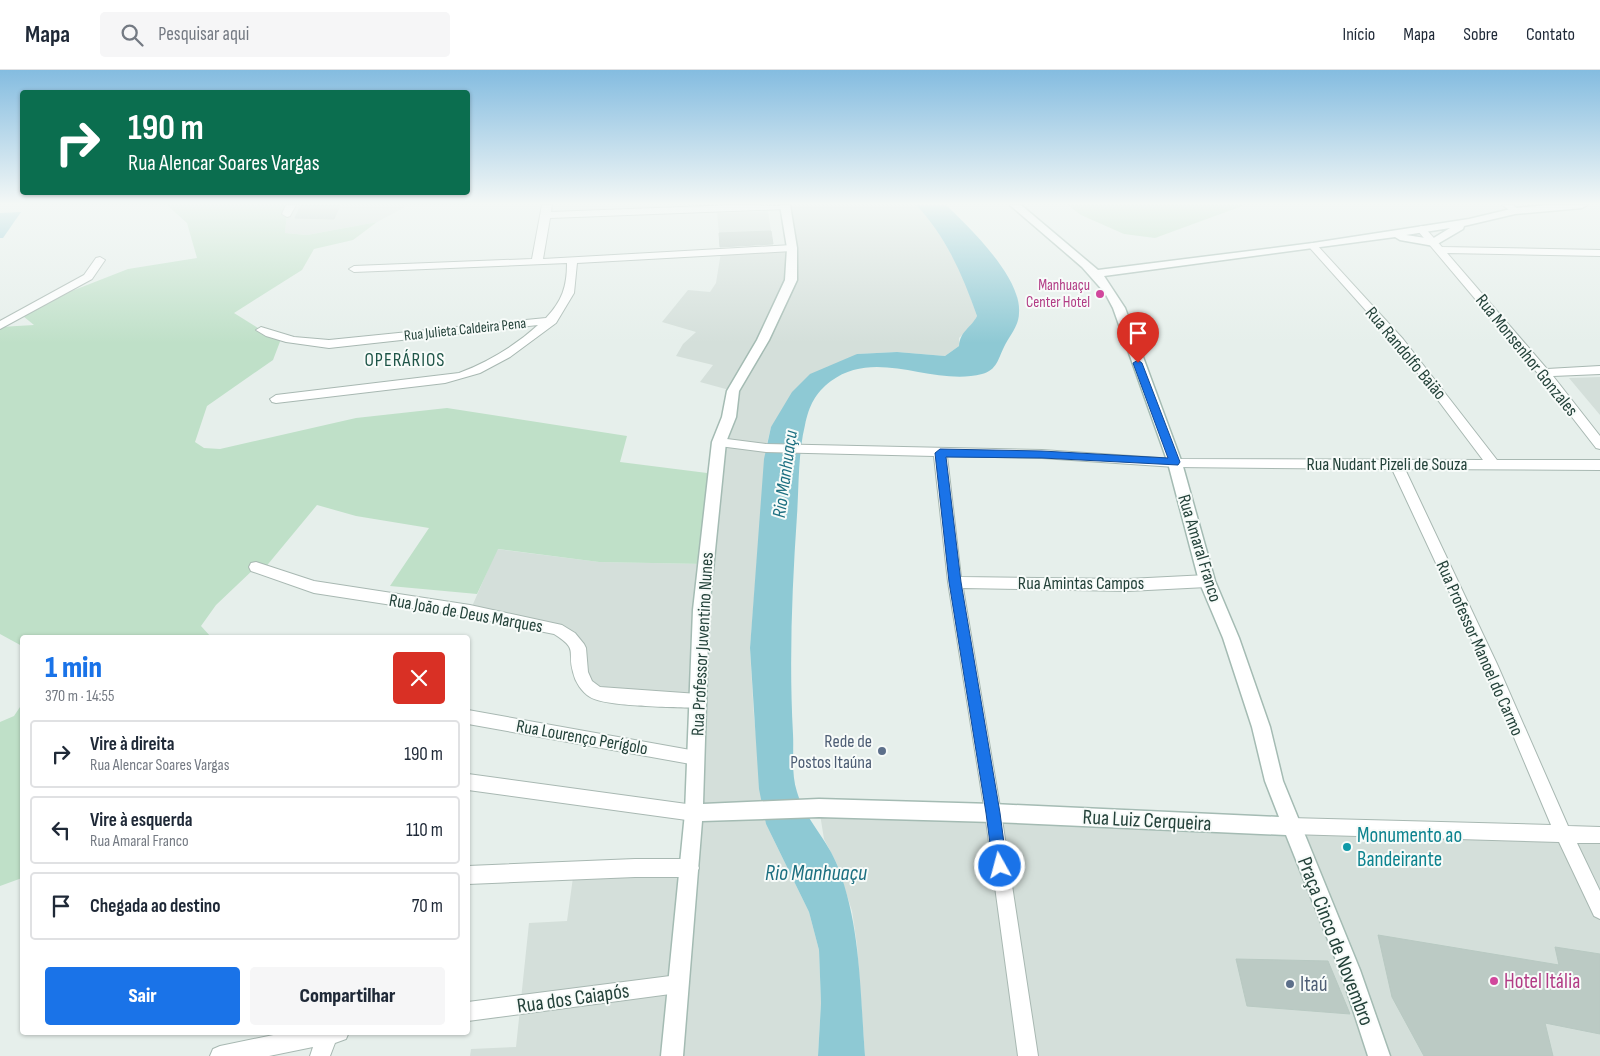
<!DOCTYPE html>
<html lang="pt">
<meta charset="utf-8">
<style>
:root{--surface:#fff;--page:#f6f6f7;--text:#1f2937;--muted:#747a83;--line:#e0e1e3;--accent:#1a73e8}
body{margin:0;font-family:"Sofia Sans Condensed",sans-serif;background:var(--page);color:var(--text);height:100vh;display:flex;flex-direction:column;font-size:19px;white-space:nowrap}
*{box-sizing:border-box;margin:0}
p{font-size:16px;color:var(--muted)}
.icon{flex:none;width:28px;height:28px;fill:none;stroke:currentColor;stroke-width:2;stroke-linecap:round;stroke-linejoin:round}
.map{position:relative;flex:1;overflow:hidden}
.details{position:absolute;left:20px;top:565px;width:450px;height:400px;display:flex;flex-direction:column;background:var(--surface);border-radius:5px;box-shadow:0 1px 4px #0004}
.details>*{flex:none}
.banner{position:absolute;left:20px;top:20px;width:450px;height:105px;border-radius:5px;box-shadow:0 1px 4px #0004;background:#0b6e4f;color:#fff;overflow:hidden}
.pin{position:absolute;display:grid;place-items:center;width:42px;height:42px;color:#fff;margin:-51px -21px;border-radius:50% 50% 50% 0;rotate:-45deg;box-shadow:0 0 5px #0007}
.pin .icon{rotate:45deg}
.me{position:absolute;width:55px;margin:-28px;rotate:353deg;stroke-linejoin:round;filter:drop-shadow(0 0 4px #0008)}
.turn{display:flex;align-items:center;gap:18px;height:105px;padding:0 25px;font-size:22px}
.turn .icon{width:65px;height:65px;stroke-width:2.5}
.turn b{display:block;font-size:35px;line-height:42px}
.round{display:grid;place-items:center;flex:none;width:52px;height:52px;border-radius:5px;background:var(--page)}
.overview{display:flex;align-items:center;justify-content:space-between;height:85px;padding:0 25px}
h1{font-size:30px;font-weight:800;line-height:38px;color:var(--accent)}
.cta{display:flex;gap:10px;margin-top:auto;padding:10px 25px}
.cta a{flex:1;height:58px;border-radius:5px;background:var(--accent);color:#fff;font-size:20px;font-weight:800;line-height:58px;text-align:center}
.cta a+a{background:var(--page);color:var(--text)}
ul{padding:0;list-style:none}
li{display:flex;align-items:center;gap:15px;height:68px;margin:0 10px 8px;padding:0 15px;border:2px solid var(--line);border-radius:5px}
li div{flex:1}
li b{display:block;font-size:19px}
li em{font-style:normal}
header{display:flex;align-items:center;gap:30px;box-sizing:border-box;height:70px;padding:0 25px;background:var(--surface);border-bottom:1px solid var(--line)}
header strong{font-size:24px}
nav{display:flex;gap:28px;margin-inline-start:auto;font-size:18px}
.search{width:350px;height:45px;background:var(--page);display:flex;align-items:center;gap:12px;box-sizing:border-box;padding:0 18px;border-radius:5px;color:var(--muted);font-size:19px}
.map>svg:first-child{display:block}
</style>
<header>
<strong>Mapa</strong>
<div class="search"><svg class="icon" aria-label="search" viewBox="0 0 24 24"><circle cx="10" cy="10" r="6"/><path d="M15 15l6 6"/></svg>Pesquisar aqui</div>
<nav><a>Início</a><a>Mapa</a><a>Sobre</a><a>Contato</a></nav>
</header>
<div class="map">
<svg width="1600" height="986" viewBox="0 0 1600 986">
<rect width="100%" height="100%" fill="#e6efeb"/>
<!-- built -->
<g fill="#d4dfda">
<path d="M291 135H409L377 152 307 165 285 163 287 144Z"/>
<path d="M725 135H916L934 155 962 203 977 246 973 254 959 268V276L945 286 897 282 857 284 771 357 766 378 750 578 754 647 766 754 809 842 819 880 821 933 818 986H470L471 979 516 977 529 853 567 851 574 800 690 798 698 631 596 623 570 567 470 541 497 479 599 492 705 494 733 321 700 312 713 295 676 286 683 274 696 262 662 252 688 220 710 222 716 213 721 182 792 178 785 136 725 138Z"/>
<path d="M768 141 771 161 719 163 717 143Z"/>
<path d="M1600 307V345L1569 308Z"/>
<path d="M819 738 1600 765V986H865L857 875 852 841 837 794 824 769Z"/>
</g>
<!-- green -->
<g fill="#bfe0c8">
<path d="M167 135H291L287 144 285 163 307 165 377 152 353 170 314 179 302 200 234 243 261 260 281 269 273 290 207 336 195 372 204 378 220 379 356 348 447 338 627 366 620 392 715 404 705 494 599 492 498 479 477 524 390 516 429 458 356 446 317 435 264 499 256 497 216 535 201 556 211 567 22 568V576L0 564V257L34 255 18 242 128 199 197 188 187 153Z"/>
<path d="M1068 135H1245L1155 168 1124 164 1081 145Z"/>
<path d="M22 634V808L0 816V652L14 646Z"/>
</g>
<!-- water -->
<g fill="#8ec9d4">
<path d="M916 135H946C970 158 1022 208 1019 243 1019 256 1009 266 1004 277 998 289 997 300 982 304 933 317 877 277 831 311 815 323 809 336 805 355 798 384 799 416 797 445 792 518 789 591 793 664 794 683 791 704 797 722 805 749 828 770 838 797 861 857 860 922 865 986H818L821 933 819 880 809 842 766 754 759 719 750 578 764 389 771 357 792 322 810 304 857 284 897 282 945 286 959 276C960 261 971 258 977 246 963 206 946 166 916 135Z"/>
<path d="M21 142 3 168H0V143Z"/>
</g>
<!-- building -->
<g fill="#bbcac4" stroke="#b8c9c2">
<path d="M301 135H340L334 149 295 148Z"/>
<path d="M771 161 773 174 720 177 719 163Z"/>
<path d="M1378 865 1559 895 1555 877 1600 884V964L1545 953 1553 986H1424L1392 927Z"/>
<path d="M1236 889 1328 891 1350 944 1247 936Z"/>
</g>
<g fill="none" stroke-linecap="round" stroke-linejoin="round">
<defs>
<g id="street">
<path d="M286 135H296L290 146 287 147 282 144Z"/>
<path d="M542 135H552L551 142 734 135 790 136 785 139 550 148 543 189 792 175 797 178 792 181 577 193 574 223 556 253 510 287 480 303 445 313 276 333 272 332 270 329 276 325 459 303C488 292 515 276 538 255L329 278 286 272 266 266 256 260 261 257 294 267 329 270 546 248C562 231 567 217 567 193L354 202 349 199 354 196 532 189Z"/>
<path d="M1502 135H1513L1520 141 1515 144Z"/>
<path d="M1421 156 1424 157 1442 177 1600 180V186L1447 183 1547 299 1600 296V304L1553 306 1600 366V379L1596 378 1540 306 1418 161 1416 159Z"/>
<path d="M1313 173 1316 174 1403 269 1497 390H1600V400L1405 399 1497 594 1568 756 1600 757V773H1577L1600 821V849L1594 846 1559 772 1290 764 1284 762 1282 756 1284 750 1290 748 1551 755 1483 594 1392 399 1175 397 1042 388 947 386 961 507 1128 509 1207 505 1212 507 1214 511 1212 515 1207 517 1128 521 963 518 1001 743 1038 986H1018L985 743 948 512 934 386 766 382 719 376 713 372 719 368 766 374 1042 380 1175 389 1483 390 1395 273 1310 178V174Z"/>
<path d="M100 187 105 190 92 209 0 259V251L84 205 96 188Z"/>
<path d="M256 492 314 511 470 535 562 555 575 563 584 574 586 578 588 602 592 611 600 617 698 624 703 626 706 631 703 636 698 638C676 637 605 637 590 627 582 622 575 612 573 602 567 580 579 580 554 564L470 547 314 523 251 501 249 497 251 493Z"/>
<path d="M468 640 696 681 702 683 704 688 702 693 696 695 468 654Z"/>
<path d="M468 704 694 735 700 737 702 743 700 749 694 751 468 720Z"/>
<path d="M635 789H690L696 792 699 798 696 804 690 807H635L468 814V796Z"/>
<path d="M678 905 685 907 687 914 685 921 678 923 468 951V932Z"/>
<path d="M288 962H349L346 969 335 973 330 986H310L313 977 269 986H210L213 979 220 976Z"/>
</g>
<path id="secondary" d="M780 135H790L797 178V210L769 270 739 321 736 347 726 372 709 540 703 734 819 729 993 734 1279 747 1265 711 1252 657 1223 568 1199 511 1168 393 1113 238 1105 223 1082 197 1010 135H1021L1098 200 1313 173 1469 149 1515 138 1547 135H1587L1582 138 1515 144 1464 156 1463 159 1434 176 1400 170 1395 167 1104 206 1125 238 1182 393 1215 511 1239 568 1270 657 1283 711 1360 900 1390 986H1368L1340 900 1286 765 993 752 819 747 702 751 683 986H661L685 743 693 540 712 372 722 347 727 321 757 270 785 210 787 178ZM1450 158 1432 169 1406 165Z"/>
</defs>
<!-- street casing -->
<use href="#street" stroke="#a8b8b2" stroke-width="2"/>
<!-- secondary casing -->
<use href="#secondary" stroke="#a4bbb3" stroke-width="3"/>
<!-- street -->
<use href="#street" fill="#fff" fill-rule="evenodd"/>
<!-- secondary -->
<use href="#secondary" fill="#fff" fill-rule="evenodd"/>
</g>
<!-- sky -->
<linearGradient id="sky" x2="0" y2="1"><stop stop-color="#84bce0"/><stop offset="0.49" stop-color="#f4f8f6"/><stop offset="1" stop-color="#f4f8f6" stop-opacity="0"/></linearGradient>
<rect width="1600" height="273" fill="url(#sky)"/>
<!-- route -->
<path fill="#1a73e8" stroke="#114b97" d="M1138 290 1142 293 1180 392 1178 395 1042 388 946 387 961 512 1000 743 1007 796 1005 801 1000 803 995 801 993 796 986 743 949 512 935 383 940 379 1042 381 1168 388 1133 293Z"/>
<!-- markers -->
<g fill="#d1479c" stroke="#f7fbf9" stroke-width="2">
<circle cx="1100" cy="224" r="5"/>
<circle cx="1494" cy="911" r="5"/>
</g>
<g fill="#5c6f8a" stroke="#f7fbf9" stroke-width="2">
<circle cx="882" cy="681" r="5"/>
<circle cx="1290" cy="914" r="5"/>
</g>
<circle fill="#0f9aa8" stroke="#f7fbf9" stroke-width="2" cx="1347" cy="777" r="5"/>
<g text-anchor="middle" stroke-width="4" stroke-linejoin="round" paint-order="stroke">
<!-- far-hotel labels -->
<g font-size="15" fill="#b23c85" stroke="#f7fbf9" text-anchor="end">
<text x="1090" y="220">Manhuaçu<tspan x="1090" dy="17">Center Hotel</tspan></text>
</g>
<!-- far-street labels -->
<g font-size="15" fill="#24423a" stroke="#f7fbf9">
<text transform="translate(465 259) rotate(-6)" y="5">Rua Julieta Caldeira Pena</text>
</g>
<!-- street labels -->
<g font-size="18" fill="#24423a" stroke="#f7fbf9">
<text transform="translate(1406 283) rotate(50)" y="6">Rua Randolfo Baião</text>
<text transform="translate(1527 285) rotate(51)" y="6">Rua Monsenhor Gonzales</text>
<text x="1387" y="400">Rua Nudant Pizeli de Souza</text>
<text transform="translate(1200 478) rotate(73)" y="6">Rua Amaral Franco</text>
<text x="1081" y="519">Rua Amintas Campos</text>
<text transform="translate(466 543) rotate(10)" y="6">Rua João de Deus Marques</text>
<text transform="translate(702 574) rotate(-87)" y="6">Rua Professor Juventino Nunes</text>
<text transform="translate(1480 578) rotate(66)" y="6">Rua Professor Manoel do Carmo</text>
<text transform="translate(582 667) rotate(10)" y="6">Rua Lourenço Perígolo</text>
</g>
<!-- service labels -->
<g font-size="18" fill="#4e5e75" stroke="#f7fbf9" text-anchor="end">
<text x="872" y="677">Rede de<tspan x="872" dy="21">Postos Itaúna</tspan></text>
</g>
<!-- neighbourhood labels -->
<g font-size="19" letter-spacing="1" fill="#1f5548" stroke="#f7fbf9">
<text x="405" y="296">OPERÁRIOS</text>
</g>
<!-- water labels -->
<g font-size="19" font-style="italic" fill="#1c6f80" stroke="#f7fbf9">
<text transform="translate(784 404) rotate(-82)" y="7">Rio Manhuaçu</text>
</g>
<!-- near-street labels -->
<g font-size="21" fill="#24423a" stroke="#f7fbf9">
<text transform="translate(1147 750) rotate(3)" y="7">Rua Luiz Cerqueira</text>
<text transform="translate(1336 871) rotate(69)" y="7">Praça Cinco de Novembro</text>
<text transform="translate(573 928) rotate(-8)" y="7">Rua dos Caiapós</text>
</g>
<!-- near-culture labels -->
<g font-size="21" fill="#0d838f" stroke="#f7fbf9" text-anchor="start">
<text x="1357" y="772">Monumento ao<tspan x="1357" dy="24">Bandeirante</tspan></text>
</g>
<!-- near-hotel labels -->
<g font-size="21" fill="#b23c85" stroke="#f7fbf9" text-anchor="start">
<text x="1504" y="918">Hotel Itália</text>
</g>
<!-- near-service labels -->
<g font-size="21" fill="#4e5e75" stroke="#f7fbf9" text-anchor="start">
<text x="1300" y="921">Itaú</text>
</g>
<!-- near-water labels -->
<g font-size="22" font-style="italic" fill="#1c6f80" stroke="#f7fbf9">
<text x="816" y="810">Rio Manhuaçu</text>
</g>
</g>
</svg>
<div class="pin" style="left:1138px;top:293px;background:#d93025"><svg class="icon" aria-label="arrive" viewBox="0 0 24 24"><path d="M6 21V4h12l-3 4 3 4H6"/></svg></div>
<svg class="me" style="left:1000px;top:796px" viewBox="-20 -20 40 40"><circle r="17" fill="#1a73e8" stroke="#fff" stroke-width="3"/><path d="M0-11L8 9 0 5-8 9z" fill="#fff"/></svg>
<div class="banner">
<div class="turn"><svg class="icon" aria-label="right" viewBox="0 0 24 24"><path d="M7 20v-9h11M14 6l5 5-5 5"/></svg><div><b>190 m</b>Rua Alencar Soares Vargas</div></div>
</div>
<section class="details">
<div class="overview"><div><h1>1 min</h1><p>370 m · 14:55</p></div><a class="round" style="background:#d93025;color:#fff"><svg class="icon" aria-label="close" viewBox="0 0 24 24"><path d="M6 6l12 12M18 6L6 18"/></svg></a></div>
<ul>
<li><svg class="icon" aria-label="right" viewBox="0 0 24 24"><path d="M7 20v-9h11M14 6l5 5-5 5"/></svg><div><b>Vire à direita</b><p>Rua Alencar Soares Vargas</p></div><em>190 m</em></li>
<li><svg class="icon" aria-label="left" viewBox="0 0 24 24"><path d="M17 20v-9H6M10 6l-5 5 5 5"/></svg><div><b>Vire à esquerda</b><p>Rua Amaral Franco</p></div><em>110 m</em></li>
<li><svg class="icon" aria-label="arrive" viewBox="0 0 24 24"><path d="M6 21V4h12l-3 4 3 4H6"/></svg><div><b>Chegada ao destino</b></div><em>70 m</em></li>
</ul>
<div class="cta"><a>Sair</a><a>Compartilhar</a></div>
</section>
</div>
